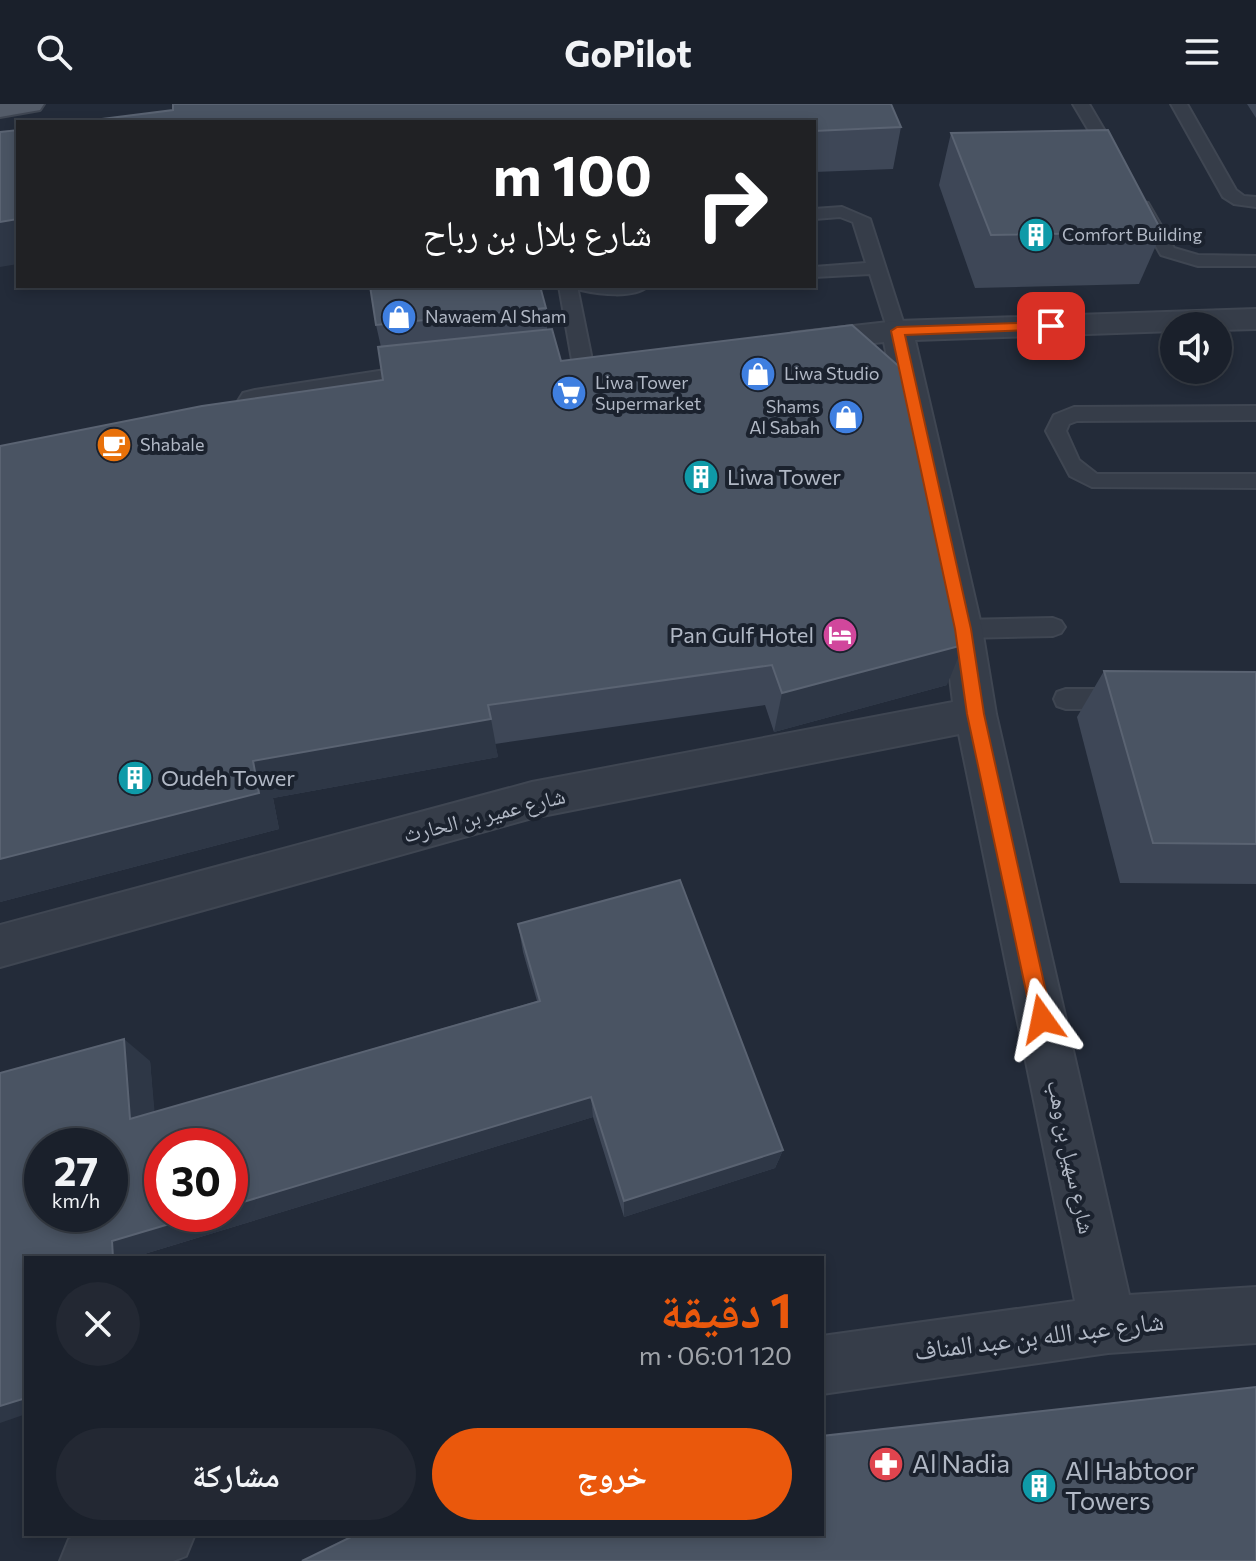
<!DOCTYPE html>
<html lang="ar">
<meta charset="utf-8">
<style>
:root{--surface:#1a202b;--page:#232833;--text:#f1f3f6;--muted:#9fa3a9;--line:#383e47;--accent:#ea580c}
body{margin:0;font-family:Commissioner,"Noto Naskh Arabic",sans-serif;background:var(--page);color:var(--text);direction:rtl;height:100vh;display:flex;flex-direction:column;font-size:30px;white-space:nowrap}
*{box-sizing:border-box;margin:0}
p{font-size:26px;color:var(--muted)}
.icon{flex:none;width:44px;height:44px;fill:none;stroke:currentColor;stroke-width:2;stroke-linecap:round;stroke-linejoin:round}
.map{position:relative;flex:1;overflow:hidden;direction:ltr}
.sheet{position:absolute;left:24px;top:1152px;width:800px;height:280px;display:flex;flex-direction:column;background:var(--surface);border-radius:0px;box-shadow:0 4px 12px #0003,0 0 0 2px var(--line);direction:rtl}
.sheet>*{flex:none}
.guide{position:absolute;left:16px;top:16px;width:800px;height:168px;border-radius:0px;box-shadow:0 4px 12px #0003,0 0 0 2px var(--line);direction:rtl;background:#202124;color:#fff;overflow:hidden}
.controls{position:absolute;left:1160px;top:208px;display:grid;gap:16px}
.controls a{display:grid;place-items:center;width:72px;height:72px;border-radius:50%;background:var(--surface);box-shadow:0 4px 12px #0003,0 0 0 2px var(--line);font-size:40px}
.speed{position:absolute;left:24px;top:1024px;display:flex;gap:16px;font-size:40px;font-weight:700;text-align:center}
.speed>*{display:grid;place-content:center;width:104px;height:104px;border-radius:50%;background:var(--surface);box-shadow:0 4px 12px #0003,0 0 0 2px var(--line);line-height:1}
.speed small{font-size:20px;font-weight:400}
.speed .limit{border:12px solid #d22;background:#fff;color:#111}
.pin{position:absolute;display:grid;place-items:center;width:68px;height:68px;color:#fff;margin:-34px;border-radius:16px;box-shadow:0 4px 12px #0006}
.me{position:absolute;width:88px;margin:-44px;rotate:348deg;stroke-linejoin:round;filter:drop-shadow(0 0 6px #0008)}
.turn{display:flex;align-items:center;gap:28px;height:168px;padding:0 32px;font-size:36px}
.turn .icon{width:104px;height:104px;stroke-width:2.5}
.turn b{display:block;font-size:56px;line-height:68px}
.round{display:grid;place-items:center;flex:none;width:84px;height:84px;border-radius:42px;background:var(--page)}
.summary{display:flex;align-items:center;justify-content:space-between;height:136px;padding:0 32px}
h1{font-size:48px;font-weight:700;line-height:60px;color:var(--accent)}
.cta{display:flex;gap:16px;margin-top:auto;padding:16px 32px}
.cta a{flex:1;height:92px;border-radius:48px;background:var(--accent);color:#fff;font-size:32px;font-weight:700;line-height:92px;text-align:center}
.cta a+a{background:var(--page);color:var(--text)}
header{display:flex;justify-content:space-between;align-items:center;height:104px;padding:0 32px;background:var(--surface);font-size:36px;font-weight:700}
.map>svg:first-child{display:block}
</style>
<header><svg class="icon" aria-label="menu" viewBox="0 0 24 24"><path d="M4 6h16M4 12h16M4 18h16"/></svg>GoPilot<svg class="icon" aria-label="search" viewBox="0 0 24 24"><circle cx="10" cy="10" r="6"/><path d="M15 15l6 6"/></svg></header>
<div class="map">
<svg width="1256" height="1457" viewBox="0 0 1256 1457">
<rect width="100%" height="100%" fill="#232b39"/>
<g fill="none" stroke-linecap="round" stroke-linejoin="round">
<defs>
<g id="service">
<path d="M1073 0H1089L1122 56 1120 59H1108Z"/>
<path d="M1171 0H1187L1236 86 1244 92 1256 93V103L1234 100 1223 93Z"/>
<path d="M1142 98 1148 99 1174 144 1198 151 1256 152V162H1198L1161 151 1134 103Z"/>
<path d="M842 103 870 115 906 227 904 231 897 233 888 227 870 170 814 173V163L866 159 853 118 840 113 814 115V105Z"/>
<path d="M559 182H577L592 256 589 260 582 262 572 256Z"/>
<path d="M578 182H648C633 195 599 190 581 186Z"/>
<path d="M1256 302V316L1077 317 1069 320 1066 327 1079 356 1097 370H1256V384L1092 383 1070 372 1046 327 1054 311 1074 303Z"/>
<path d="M1053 514 1061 517 1065 523 1061 529 1053 532 963 534 955 531 951 525 955 519 963 516Z"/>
<path d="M1066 585H1120L1129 588 1132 595 1129 602 1120 605H1066L1057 602 1054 595 1057 588Z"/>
</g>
<g id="minor">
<path d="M1256 205V225L1218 226V222H1174V227L915 236 982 525 996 610 1129 1191 1256 1183V1239L1108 1249 822 1290V1232L1075 1197 959 630 532 714 0 863V821L532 678 953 598 944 525 884 238 803 246 792 243 787 236 792 229 897 217Z"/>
<path d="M392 265 404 268 408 275 404 282 255 308 243 305 238 297 243 289 255 286Z"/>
<path d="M81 1430H195L186 1452 173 1457H60L69 1435Z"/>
</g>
<path id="primary" d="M0 0H44L40 6 0 13Z"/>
</defs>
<!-- service casing -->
<use href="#service" stroke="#3f4652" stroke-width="4"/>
<!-- minor casing -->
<use href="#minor" stroke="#3f4652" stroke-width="4"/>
<!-- primary casing -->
<use href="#primary" stroke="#3f4652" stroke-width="4"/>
<!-- service -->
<use href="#service" fill="#363d49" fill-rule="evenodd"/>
<!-- minor -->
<use href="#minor" fill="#363d49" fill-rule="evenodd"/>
<!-- primary -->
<use href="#primary" fill="#545c69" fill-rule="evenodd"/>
</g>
<!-- wall -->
<g fill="#3e4757">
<path d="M173 0H891L901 23 893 65 814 68V18H78L173 6Z"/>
<path d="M1247 0H1256V14Z"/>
<path d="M951 29 1162 128 1139 180 975 184 939 81Z"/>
<path d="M546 204 547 226 561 257 921 355 947 581 774 628 765 601 495 640 498 653 273 694 279 725 0 798V342L383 276 381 243 376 221Z"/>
<path d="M1104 567 1256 568V780L1120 779 1077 613Z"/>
<path d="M518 820 783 1046 775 1064 624 1113 593 1013 141 1151 150 957 154 1008 537 897 523 848Z"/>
</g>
<!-- shaded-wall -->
<g fill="#2e3746">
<path d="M18 115V160L0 163V118Z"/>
<path d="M925 344 912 388 917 347Z"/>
<path d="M963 541 947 581 774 628 782 589Z"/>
<path d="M491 615 498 653 273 694 279 725 0 798V755L253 657Z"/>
<path d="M124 935 150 957 157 1034 130 1015Z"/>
<path d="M591 993 593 1013 141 1151 142 1154H113L112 1137 203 1110H230V1102Z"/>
<path d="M783 1046 775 1064 624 1113V1097Z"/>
<path d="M26 1294V1310L0 1319V1302Z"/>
</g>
<!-- building -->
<g fill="#4a5463" stroke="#5a6372" stroke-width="2" fill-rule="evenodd">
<path d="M173 0H891L901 23 814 27V18H78L173 6Z"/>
<path d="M18 26V115L0 118V28Z"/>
<path d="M1108 26 1162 128 991 131 951 29Z"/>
<path d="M370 182H540L546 204 376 221Z"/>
<path d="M852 221 902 265 910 281 925 344 917 347 932 375 963 541 782 589 772 561 488 601 491 615 253 657 259 689 0 755V342L202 302 383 276 378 243 552 225 561 257Z"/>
<path d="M1104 567 1256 568V740L1153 739Z"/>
<path d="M680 776 783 1046 624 1097 591 993 230 1102V1042H162V1110H203L112 1137 113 1154H26V1294L0 1302V969L124 935 130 1015 540 897 518 820ZM42 1042H110V1110H42Z"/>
<path d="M1256 1283V1457H302L357 1430H822V1332Z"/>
</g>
<!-- route -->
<path fill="#ea580c" stroke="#983908" stroke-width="2" d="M1051 218 1055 219V225L905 231 971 525 984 610 1052 915 1049 922 1042 925 1034 922 1032 915 967 610 955 525 891 227 897 223Z"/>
<!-- icons -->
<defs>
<symbol id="building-disc" viewBox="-11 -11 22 22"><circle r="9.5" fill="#0f9aa8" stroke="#1b222e"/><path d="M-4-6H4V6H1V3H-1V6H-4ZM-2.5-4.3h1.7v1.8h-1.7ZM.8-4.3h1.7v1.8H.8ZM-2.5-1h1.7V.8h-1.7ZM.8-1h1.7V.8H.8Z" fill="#fff"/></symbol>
<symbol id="shop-disc" viewBox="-11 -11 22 22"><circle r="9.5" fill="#3f7fe0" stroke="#1b222e"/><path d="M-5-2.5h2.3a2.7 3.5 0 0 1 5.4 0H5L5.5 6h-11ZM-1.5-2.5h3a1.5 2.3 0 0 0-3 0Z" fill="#fff"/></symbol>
<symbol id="supermarket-disc" viewBox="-11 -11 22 22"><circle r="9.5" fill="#3f7fe0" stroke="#1b222e"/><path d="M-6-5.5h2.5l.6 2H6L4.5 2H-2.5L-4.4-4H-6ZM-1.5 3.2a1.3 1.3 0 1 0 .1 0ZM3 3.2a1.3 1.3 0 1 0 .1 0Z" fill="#fff"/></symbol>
<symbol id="cafe-disc" viewBox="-11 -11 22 22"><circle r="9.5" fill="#e8710a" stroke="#1b222e"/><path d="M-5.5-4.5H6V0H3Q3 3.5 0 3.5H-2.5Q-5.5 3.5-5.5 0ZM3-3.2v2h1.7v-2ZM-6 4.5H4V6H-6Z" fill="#fff"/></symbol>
<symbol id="hotel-disc" viewBox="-11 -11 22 22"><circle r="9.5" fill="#d1479c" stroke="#1b222e"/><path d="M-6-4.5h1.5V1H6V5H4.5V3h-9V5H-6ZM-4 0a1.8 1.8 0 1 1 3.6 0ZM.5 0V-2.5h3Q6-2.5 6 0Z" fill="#fff"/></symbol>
<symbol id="pharmacy-disc" viewBox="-11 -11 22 22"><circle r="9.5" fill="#e0444e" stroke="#1b222e"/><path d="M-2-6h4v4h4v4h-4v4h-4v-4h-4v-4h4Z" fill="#fff"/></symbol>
</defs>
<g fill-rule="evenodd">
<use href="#building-disc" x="1016" y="111" width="40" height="40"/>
<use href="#shop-disc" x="379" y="193" width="40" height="40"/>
<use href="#shop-disc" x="738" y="250" width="40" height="40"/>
<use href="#supermarket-disc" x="549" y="269" width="40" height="40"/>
<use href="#shop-disc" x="826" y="293" width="40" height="40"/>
<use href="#cafe-disc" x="94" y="321" width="40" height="40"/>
<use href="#building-disc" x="681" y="353" width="40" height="40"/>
<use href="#hotel-disc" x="820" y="511" width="40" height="40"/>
<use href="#building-disc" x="115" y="654" width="40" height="40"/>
<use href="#pharmacy-disc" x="866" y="1340" width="40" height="40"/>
<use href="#building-disc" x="1019" y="1362" width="40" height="40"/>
</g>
<g text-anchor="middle" stroke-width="8" stroke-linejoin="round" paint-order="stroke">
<!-- far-poi labels -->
<g font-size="18" fill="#b1b8c5" stroke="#1b222e" text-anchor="start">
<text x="1062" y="137">Comfort Building</text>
<text x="425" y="219">Nawaem Al Sham</text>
<text x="784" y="276">Liwa Studio</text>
<text x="595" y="285">Liwa Tower<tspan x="595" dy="21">Supermarket</tspan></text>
<text x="820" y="309" text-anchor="end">Shams<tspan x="820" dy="21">Al Sabah</tspan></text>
<text x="140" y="347">Shabale</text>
</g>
<!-- poi labels -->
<g font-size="22" fill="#b1b8c5" stroke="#1b222e" text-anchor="start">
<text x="727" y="381">Liwa Tower</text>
<text x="814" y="539" text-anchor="end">Pan Gulf Hotel</text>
<text x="161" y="682">Oudeh Tower</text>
</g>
<!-- street labels -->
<g font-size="22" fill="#b1b8c5" stroke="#1b222e">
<text transform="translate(484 711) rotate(-14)" y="8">شارع عمير بن الحارث</text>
<text transform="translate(1071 1053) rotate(78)" y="8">شارع سهيل بن وهب</text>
</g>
<!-- near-street labels -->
<g font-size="26" fill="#b1b8c5" stroke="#1b222e">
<text transform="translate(1039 1232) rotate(-7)" y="9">شارع عبد الله بن عبد المناف</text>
</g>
<!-- near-poi labels -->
<g font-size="26" fill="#b1b8c5" stroke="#1b222e" text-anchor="start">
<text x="912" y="1369">Al Nadia</text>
<text x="1065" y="1376">Al Habtoor<tspan x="1065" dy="30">Towers</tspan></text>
</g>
</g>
</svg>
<div class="controls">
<a><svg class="icon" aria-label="sound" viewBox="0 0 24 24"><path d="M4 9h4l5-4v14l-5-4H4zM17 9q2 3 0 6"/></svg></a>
</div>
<div class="speed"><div>27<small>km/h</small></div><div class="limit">30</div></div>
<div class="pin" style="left:1051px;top:222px;background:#d93025"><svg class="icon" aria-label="arrive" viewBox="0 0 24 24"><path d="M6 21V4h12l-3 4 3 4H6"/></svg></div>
<svg class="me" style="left:1042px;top:915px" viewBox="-20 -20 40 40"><path d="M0-17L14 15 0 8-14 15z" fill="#ea580c" stroke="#fff" stroke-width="4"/></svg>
<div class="guide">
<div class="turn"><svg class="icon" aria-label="right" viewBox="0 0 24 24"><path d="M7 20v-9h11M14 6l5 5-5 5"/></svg><div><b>100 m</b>شارع بلال بن رباح</div></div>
</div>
<section class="sheet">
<div class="summary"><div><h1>1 دقيقة</h1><p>120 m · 06:01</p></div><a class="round"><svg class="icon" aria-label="close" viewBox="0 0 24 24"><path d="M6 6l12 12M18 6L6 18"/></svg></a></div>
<div class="cta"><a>خروج</a><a>مشاركة</a></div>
</section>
</div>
